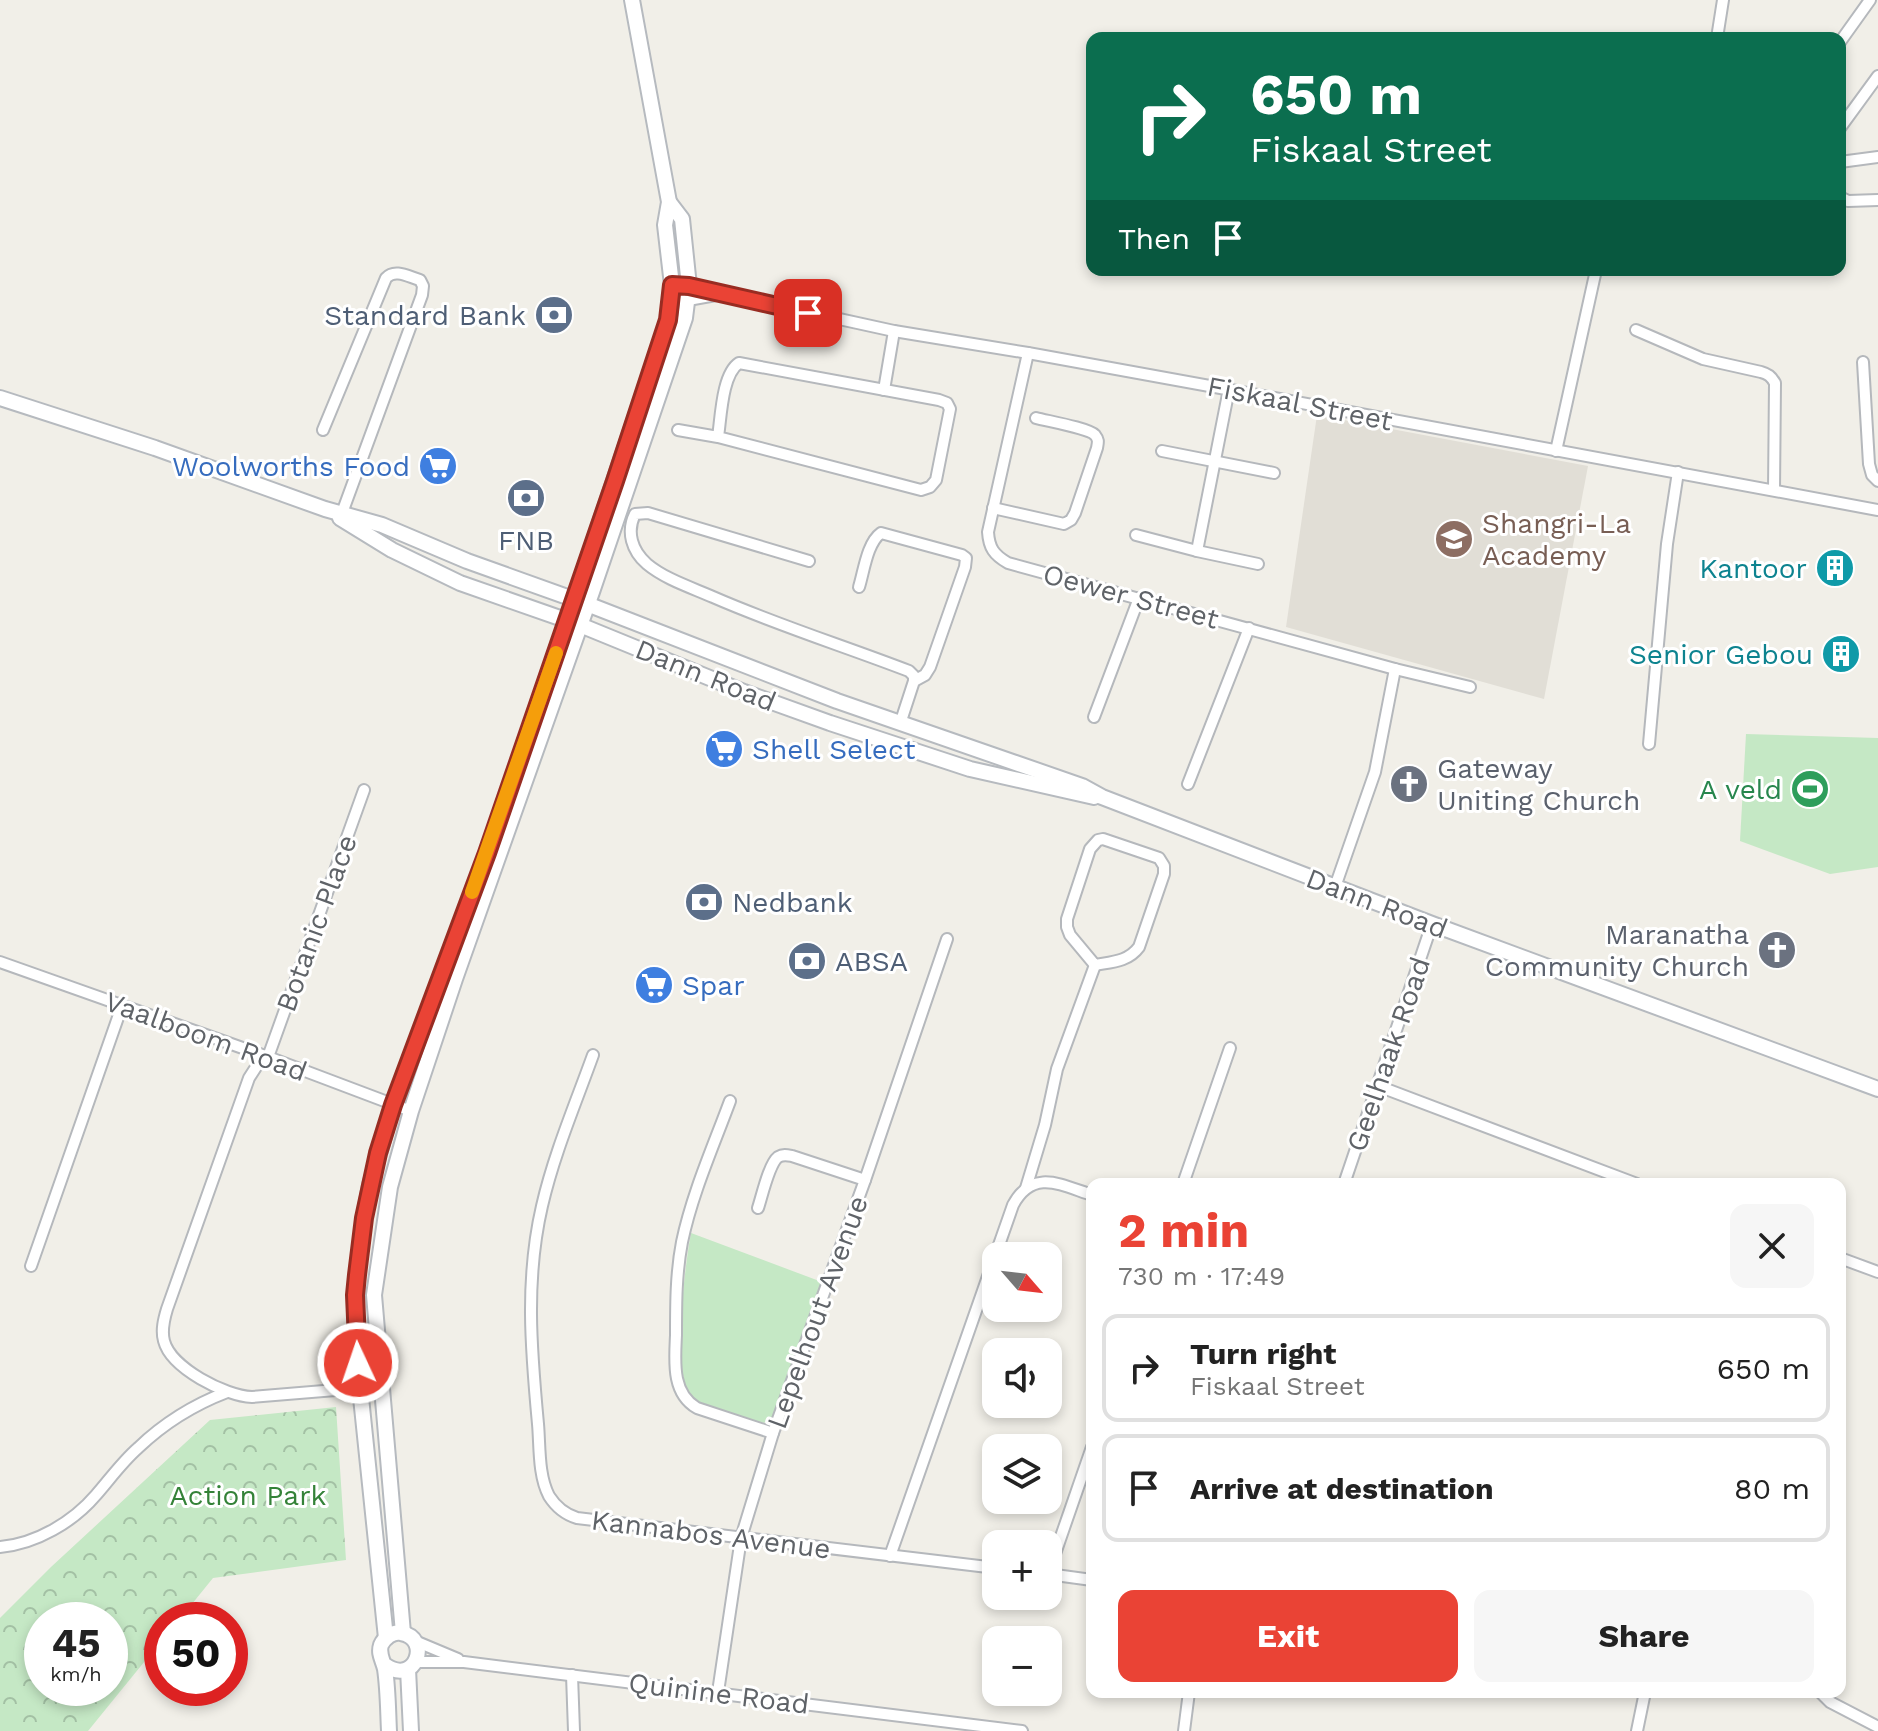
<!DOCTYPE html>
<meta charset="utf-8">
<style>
:root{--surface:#fff;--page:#f6f6f6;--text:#222;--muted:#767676;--line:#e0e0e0;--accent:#ea4335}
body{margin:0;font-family:"Work Sans",sans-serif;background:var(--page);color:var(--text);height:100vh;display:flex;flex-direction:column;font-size:30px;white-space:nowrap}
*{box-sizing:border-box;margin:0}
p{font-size:26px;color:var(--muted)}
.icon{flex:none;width:44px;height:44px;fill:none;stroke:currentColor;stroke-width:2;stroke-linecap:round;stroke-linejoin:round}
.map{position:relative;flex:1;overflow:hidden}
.drawer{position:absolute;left:1086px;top:1178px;width:760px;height:520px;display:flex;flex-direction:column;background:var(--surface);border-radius:16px;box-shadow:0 4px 12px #0003}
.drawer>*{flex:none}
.guide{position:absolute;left:1086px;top:32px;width:760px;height:244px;border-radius:16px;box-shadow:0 4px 12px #0003;background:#0b6e4f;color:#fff;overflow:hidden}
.needle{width:52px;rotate:118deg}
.tools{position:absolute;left:982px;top:1242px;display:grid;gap:16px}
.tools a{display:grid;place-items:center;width:80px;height:80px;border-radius:16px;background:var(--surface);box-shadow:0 4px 12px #0003;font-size:40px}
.speed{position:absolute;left:24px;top:1602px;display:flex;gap:16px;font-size:40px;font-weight:700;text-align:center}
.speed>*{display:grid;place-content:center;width:104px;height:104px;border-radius:50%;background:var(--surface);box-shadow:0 4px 12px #0003;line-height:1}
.speed small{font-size:20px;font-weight:400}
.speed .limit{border:12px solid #d22;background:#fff;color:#111}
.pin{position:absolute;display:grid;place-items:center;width:68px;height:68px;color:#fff;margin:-34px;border-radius:16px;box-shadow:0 4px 12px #0006}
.me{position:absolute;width:88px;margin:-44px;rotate:357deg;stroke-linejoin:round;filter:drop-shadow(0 0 6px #0008)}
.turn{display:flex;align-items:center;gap:28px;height:168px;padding:0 32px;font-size:36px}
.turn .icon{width:104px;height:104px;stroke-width:2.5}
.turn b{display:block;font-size:56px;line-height:68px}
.then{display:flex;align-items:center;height:76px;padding:0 32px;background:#0003;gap:16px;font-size:30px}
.round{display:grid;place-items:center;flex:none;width:84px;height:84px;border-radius:16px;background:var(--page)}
.overview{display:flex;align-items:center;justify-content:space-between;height:136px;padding:0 32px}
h1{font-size:48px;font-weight:700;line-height:60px;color:var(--accent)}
.button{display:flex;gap:16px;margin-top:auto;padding:16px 32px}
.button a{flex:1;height:92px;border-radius:16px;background:var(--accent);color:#fff;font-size:32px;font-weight:700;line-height:92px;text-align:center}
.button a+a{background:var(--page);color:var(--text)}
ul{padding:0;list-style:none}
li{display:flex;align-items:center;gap:24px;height:108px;margin:0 16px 12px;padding:0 16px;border:4px solid var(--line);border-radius:16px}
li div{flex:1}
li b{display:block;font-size:30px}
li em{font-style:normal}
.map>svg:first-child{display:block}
</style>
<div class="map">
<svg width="1878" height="1731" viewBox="0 0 1878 1731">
<defs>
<pattern id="forest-crowns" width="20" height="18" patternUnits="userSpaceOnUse" patternTransform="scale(2)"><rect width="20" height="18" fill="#c5e8c5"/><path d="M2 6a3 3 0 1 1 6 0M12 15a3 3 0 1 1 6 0" fill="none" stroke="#a3c0a4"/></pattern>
</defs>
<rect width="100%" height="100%" fill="#f1efe8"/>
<!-- education -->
<path fill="#e1ded6" d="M1317 415 1588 466 1544 699 1286 627Z"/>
<!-- green -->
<g fill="#c5e8c5">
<path d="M1746 734 1878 738V867L1830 874 1740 841Z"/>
<path d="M691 1233 822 1282 777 1414 769 1422C755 1425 741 1417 727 1412 716 1408 696 1405 689 1393 672 1365 685 1266 691 1233Z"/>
</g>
<!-- forest -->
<path fill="url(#forest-crowns)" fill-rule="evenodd" d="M336 1407 346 1560 213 1578 179 1620H162V1640L88 1731H0V1618L51 1567 210 1420ZM42 1620H110V1688H42Z"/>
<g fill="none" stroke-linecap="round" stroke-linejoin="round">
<defs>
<g id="street">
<path d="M1717 38 1723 0"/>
<path d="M1840 42 1870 0"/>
<path d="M1840 128 1878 76"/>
<path d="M1840 162 1878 157"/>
<path d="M1840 197 1848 201 1878 200"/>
<path d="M672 285 689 286 894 331 1028 353 1215 387 1878 510"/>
<path d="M671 298 688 300 716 295"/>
<path d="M1636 330 1703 359 1761 372C1768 374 1771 376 1775 383L1774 490"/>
<path d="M1028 353 988 532C989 548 994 555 1008 563L1395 669 1470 687"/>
<path d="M1863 362 1869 464 1872 475 1878 481"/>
<path d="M884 390 894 331"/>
<path d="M323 430 386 278C395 268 409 277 420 280L423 286 422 295 342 513"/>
<path d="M678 430 718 437 921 490 930 487 936 480 950 409 947 403 939 400 739 363C722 374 721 417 718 437"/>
<path d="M1162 451 1274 473"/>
<path d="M1556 451 1596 270"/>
<path d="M993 508 1064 524 1071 520 1075 513 1097 448C1098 442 1099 440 1095 435 1088 428 1047 421 1036 418"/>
<path d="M1136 535 1197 551 1258 564"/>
<path d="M1197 551 1229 389"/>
<path d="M809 561 648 513 635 514C626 532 632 551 647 564 665 579 690 587 713 597 777 625 844 646 909 671L914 676V681L900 724"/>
<path d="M859 587C864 571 867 543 881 533L962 555 966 558 965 567 930 667 925 675 914 681"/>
<path d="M1094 717 1139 598"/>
<path d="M1649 744 1667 544 1678 472"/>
<path d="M1188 784 1249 628"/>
<path d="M1103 839 1159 858 1164 866V874L1139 947C1128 962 1111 962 1095 965L1070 935 1067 927V919L1090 849 1098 840Z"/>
<path d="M1335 887 1375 772 1395 669"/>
<path d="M0 962 268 1057 411 1111"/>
<path d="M593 1055C575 1105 554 1154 542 1206 525 1279 531 1349 538 1424 540 1446 538 1475 549 1496 556 1507 564 1514 577 1518L996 1568"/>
<path d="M268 1057 258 1064 249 1078 167 1309C164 1319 161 1330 164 1341 171 1368 225 1396 252 1397L360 1388 368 1382 371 1357 376 1338"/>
<path d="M268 1057 364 790"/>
<path d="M1378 1086 1637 1184"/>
<path d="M730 1101C713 1147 692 1194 682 1242 676 1273 676 1304 676 1335 675 1360 671 1393 697 1408L773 1433"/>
<path d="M1183 1184 1230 1048"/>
<path d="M1344 1184 1432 924"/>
<path d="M1026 1188 1045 1125 1057 1069 1095 965"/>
<path d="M758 1208C762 1196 769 1164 778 1157 783 1154 787 1155 792 1156L865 1180"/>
<path d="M1840 1258 1878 1272"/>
<path d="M31 1266 122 1006"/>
<path d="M0 1547C36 1544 73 1522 96 1495 110 1479 122 1462 138 1448 164 1423 193 1405 227 1392"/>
<path d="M890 1556 1013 1205C1033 1168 1061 1185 1092 1195"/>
<path d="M1048 1574 1092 1447"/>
<path d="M1048 1574 1092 1580"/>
<path d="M415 1641 458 1659"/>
<path d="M416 1662H464L1022 1731"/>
<path d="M572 1675 574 1731"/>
<path d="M718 1692 741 1538 773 1433 865 1180 947 939"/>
<path d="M1820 1692 1830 1702 1878 1727"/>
<path d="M1184 1731 1189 1692"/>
<path d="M1637 1731 1645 1692"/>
</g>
<g id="secondary">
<path d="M0 398 155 448 325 509 382 525 467 561 587 604 837 701 1082 786 1102 797 1432 924 1878 1089"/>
<path d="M340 518 392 550 460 583 580 625 744 692 830 723 970 769 1094 797"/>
<path d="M403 1633 374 1295 390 1187 411 1111 455 979 592 592 685 318 689 286 682 219 669 202"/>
<path d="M386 1638 360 1388 356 1313 357 1275 364 1218 370 1185 393 1105 487 853 567 621 668 320 672 285 665 225 669 202 632 0"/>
<path d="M385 1665C416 1687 432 1638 401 1633 393 1631 384 1638 381 1645 378 1654 383 1660 385 1669 388 1689 388 1711 389 1731"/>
<path d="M408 1669 411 1731"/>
</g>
</defs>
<!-- street casing -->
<use href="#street" stroke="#b5b8bc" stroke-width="14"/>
<!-- secondary casing -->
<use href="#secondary" stroke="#b6babf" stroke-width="18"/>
<!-- street -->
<use href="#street" stroke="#fff" stroke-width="10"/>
<!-- secondary -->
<use href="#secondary" stroke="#fff" stroke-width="14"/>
</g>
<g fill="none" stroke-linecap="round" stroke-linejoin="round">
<defs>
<path id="route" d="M358 1363 355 1295 357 1275 364 1218 378 1153 393 1105 487 853 615 481 668 320 672 285 689 286 808 313"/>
</defs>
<!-- route casing -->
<use href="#route" stroke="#982c22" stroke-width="20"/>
<!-- route -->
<use href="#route" stroke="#ea4335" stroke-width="14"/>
<!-- slow -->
<path stroke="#f59e0b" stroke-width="14" d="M472 892 556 653"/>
</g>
<!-- icons -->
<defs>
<symbol id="bank-disc" viewBox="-11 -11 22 22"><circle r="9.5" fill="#5c6f8a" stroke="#fff"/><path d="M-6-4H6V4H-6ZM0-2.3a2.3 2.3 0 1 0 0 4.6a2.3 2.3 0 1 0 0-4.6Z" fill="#fff"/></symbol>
<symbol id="supermarket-disc" viewBox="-11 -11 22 22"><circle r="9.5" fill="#3f7fe0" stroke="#fff"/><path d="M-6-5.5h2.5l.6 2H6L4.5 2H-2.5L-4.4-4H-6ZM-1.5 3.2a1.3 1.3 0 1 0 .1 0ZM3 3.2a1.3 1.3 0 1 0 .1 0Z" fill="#fff"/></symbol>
<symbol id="school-disc" viewBox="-11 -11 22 22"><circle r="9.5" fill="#8d6e63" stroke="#fff"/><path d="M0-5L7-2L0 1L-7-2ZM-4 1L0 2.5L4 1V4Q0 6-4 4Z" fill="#fff"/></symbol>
<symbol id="building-disc" viewBox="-11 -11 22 22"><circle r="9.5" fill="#0f9aa8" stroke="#fff"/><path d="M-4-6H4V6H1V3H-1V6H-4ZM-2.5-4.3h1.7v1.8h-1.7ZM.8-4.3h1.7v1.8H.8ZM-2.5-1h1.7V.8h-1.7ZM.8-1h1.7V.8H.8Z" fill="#fff"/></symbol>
<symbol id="church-disc" viewBox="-11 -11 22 22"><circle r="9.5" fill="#6b7280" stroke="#fff"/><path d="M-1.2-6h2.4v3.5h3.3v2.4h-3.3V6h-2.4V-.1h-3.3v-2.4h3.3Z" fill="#fff"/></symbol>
<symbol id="stadium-disc" viewBox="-11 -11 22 22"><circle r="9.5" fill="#2e9e5b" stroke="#fff"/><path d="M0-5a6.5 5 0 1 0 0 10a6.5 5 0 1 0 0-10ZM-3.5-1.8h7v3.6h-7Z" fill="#fff"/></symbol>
</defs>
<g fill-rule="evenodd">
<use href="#bank-disc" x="532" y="293" width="44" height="44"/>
<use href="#supermarket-disc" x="416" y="444" width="44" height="44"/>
<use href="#bank-disc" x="504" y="476" width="44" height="44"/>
<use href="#school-disc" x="1432" y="517" width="44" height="44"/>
<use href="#building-disc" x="1813" y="546" width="44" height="44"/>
<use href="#building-disc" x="1819" y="632" width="44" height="44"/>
<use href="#supermarket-disc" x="702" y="727" width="44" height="44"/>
<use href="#church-disc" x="1387" y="762" width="44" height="44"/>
<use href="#stadium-disc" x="1788" y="767" width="44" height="44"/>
<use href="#bank-disc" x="682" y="880" width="44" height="44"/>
<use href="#church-disc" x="1755" y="928" width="44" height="44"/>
<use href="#bank-disc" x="785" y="939" width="44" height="44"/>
<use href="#supermarket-disc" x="632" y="963" width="44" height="44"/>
</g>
<g text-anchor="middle" stroke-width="6" stroke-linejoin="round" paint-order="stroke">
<!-- service labels -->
<g font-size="28" fill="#4e5e75" stroke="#fff" text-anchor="start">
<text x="526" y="325" text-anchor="end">Standard Bank</text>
<text x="526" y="550" text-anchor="middle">FNB</text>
<text x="732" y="912">Nedbank</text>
<text x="835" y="971">ABSA</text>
</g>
<!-- street labels -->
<g font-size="28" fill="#5f6368" stroke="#fff">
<text transform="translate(1300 403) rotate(11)" y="10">Fiskaal Street</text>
<text transform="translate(1131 596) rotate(15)" y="10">Oewer Street</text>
<text transform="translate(706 675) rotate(22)" y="10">Dann Road</text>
<text transform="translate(1377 903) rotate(21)" y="10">Dann Road</text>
<text transform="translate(316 923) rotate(-70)" y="10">Botanic Place</text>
<text transform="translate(206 1036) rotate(20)" y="10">Vaalboom Road</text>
<text transform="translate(1388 1054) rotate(-71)" y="10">Geelhaak Road</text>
<text transform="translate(817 1312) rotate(-70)" y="10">Lepelhout Avenue</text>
<text transform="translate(711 1534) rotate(7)" y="10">Kannabos Avenue</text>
<text transform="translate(719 1693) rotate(7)" y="10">Quinine Road</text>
</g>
<!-- shop labels -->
<g font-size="28" fill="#366cbe" stroke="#fff" text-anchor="start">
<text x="410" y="476" text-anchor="end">Woolworths Food</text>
<text x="752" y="759">Shell Select</text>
<text x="682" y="995">Spar</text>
</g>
<!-- education labels -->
<g font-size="28" fill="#785e54" stroke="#fff" text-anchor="start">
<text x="1482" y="533">Shangri-La<tspan x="1482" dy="32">Academy</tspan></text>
</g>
<!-- culture labels -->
<g font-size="28" fill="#0d838f" stroke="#fff" text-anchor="end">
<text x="1807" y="578">Kantoor</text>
<text x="1813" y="664">Senior Gebou</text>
</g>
<!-- worship labels -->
<g font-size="28" fill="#5b616d" stroke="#fff" text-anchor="start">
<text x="1437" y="778">Gateway<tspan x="1437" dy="32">Uniting Church</tspan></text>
<text x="1749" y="944" text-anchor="end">Maranatha<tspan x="1749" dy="32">Community Church</tspan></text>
</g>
<!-- leisure labels -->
<g font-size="28" fill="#27864d" stroke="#fff" text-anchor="end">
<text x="1782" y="799">A veld</text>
</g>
<!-- park labels -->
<g font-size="28" fill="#348238" stroke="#fff">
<text x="248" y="1505">Action Park</text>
</g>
</g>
</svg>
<div class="tools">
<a><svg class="needle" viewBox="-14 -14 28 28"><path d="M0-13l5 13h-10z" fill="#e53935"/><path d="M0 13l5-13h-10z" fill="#767676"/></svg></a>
<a><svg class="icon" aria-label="sound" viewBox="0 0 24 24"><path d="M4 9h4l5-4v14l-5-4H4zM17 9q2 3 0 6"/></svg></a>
<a><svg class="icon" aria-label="layers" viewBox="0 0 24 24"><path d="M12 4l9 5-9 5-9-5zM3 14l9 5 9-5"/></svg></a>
<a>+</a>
<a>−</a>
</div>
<div class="speed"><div>45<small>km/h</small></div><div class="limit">50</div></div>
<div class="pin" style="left:808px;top:313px;background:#d93025"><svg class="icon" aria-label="arrive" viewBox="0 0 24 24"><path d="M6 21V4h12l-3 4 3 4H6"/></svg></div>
<svg class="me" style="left:358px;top:1363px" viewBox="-20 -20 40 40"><circle r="17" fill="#ea4335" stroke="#fff" stroke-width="3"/><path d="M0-11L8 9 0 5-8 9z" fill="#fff"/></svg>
<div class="guide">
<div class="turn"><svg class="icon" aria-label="right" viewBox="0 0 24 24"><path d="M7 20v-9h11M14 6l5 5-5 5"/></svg><div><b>650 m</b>Fiskaal Street</div></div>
<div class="then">Then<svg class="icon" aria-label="arrive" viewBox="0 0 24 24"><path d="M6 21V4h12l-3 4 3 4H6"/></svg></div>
</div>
<section class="drawer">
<div class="overview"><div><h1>2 min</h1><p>730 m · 17:49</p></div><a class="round"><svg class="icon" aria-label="close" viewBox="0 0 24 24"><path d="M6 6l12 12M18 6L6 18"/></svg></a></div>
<ul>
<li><svg class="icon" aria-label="right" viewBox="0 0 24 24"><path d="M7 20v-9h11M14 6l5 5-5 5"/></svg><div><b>Turn right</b><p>Fiskaal Street</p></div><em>650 m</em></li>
<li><svg class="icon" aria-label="arrive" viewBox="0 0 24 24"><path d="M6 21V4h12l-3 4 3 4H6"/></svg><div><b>Arrive at destination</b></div><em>80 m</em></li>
</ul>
<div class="button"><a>Exit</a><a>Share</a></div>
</section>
</div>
